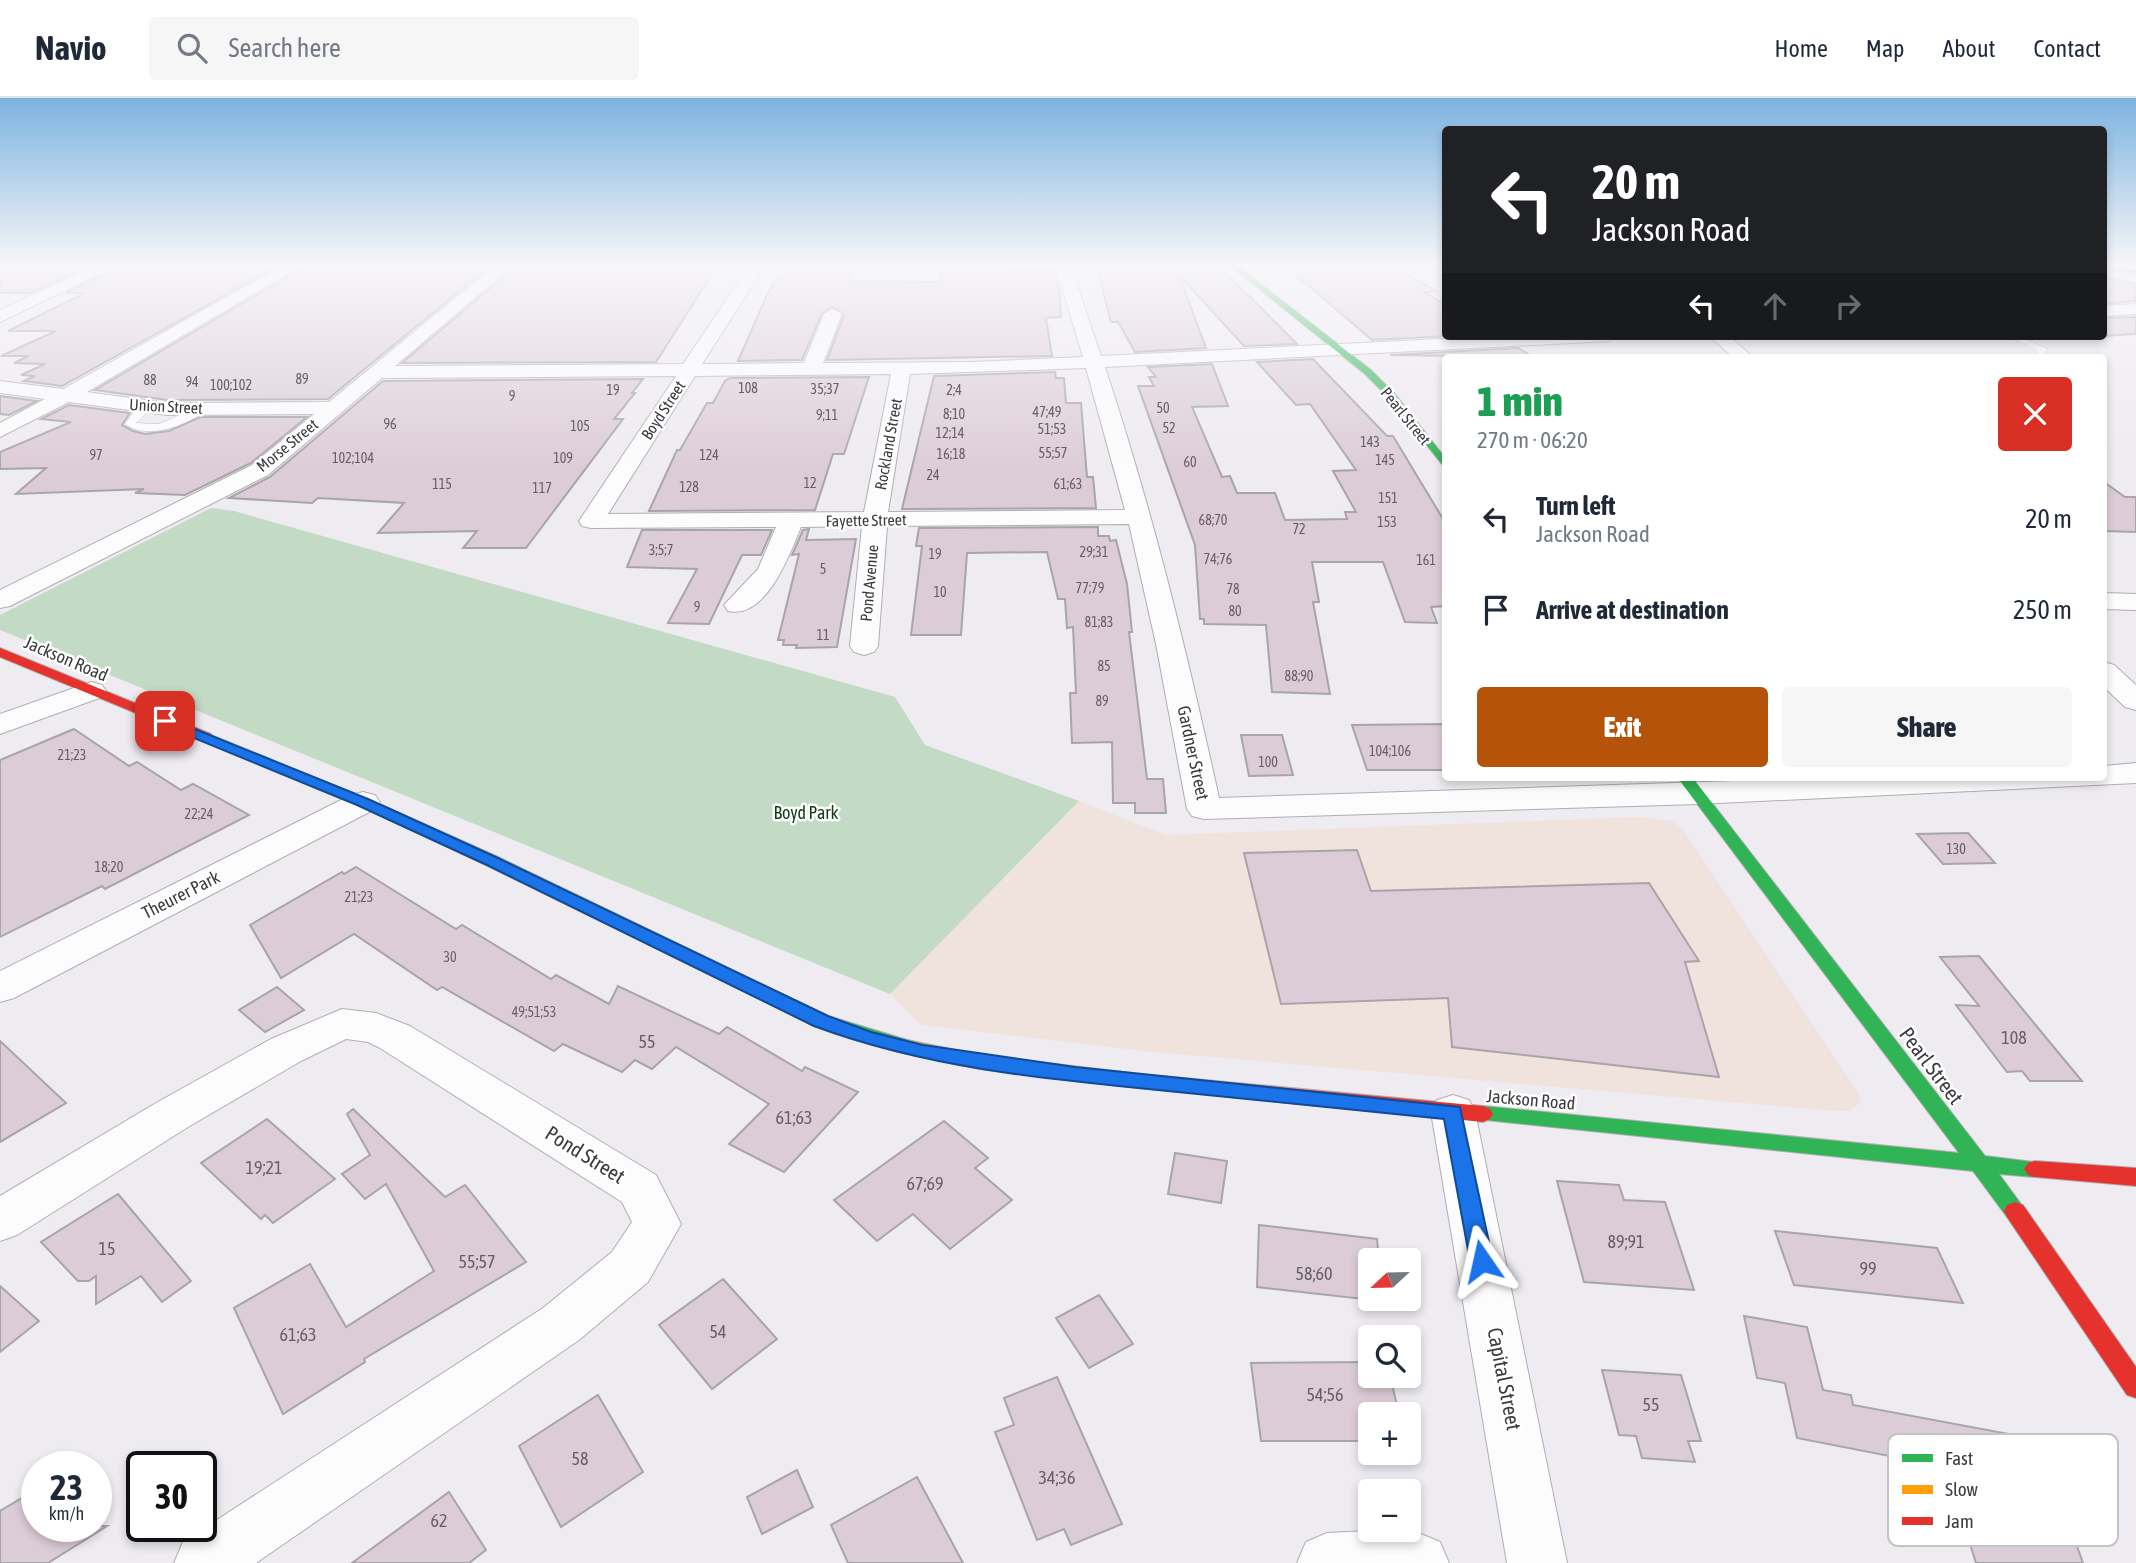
<!DOCTYPE html>
<meta charset="utf-8">
<style>
:root{--surface:#fff;--page:#f6f6f7;--text:#1f2937;--muted:#747a83;--line:#e0e1e3;--accent:#b45309}
body{margin:0;font-family:"Asap Condensed",sans-serif;background:var(--page);color:var(--text);height:100vh;display:flex;flex-direction:column;font-size:26px;white-space:nowrap}
*{box-sizing:border-box;margin:0}
p{font-size:23px;color:var(--muted)}
.icon{flex:none;width:38px;height:38px;fill:none;stroke:currentColor;stroke-width:2;stroke-linecap:round;stroke-linejoin:round}
.map{position:relative;flex:1;overflow:hidden}
.side{position:absolute;left:1442px;top:256px;width:665px;height:427px;display:flex;flex-direction:column;background:var(--surface);border-radius:7px;box-shadow:0 4px 10px #0003}
.side>*{flex:none}
.top-card{position:absolute;left:1442px;top:28px;width:665px;height:214px;border-radius:7px;box-shadow:0 4px 10px #0003;background:#202124;color:#fff;overflow:hidden}
.needle{width:46px;rotate:248deg}
.buttons{position:absolute;left:1358px;top:1150px;display:grid;gap:14px}
.buttons a{display:grid;place-items:center;width:63px;height:63px;border-radius:7px;background:var(--surface);box-shadow:0 4px 10px #0003;font-size:35px}
.speed{position:absolute;left:21px;top:1353px;display:flex;gap:14px;font-size:35px;font-weight:700;text-align:center}
.speed>*{display:grid;place-content:center;width:91px;height:91px;border-radius:50%;background:var(--surface);box-shadow:0 4px 10px #0003;line-height:1}
.speed small{font-size:18px;font-weight:400}
.speed .limit{border:4px solid #111;border-radius:10px;background:#fff;color:#111}
.pin{position:absolute;display:grid;place-items:center;width:60px;height:60px;color:#fff;margin:-30px;border-radius:14px;box-shadow:0 4px 10px #0006}
.me{position:absolute;width:77px;margin:-38px;rotate:349deg;stroke-linejoin:round;filter:drop-shadow(0 0 5px #0008)}
.turn{display:flex;align-items:center;gap:24px;height:147px;padding:0 35px;font-size:32px}
.turn .icon{width:91px;height:91px;stroke-width:2.5}
.turn b{display:block;font-size:49px;line-height:60px}
.lanes{display:flex;align-items:center;height:66px;padding:0 35px;background:#0003;justify-content:center;gap:35px;direction:ltr}
.lanes .off{opacity:.35}
.round{display:grid;place-items:center;flex:none;width:74px;height:74px;border-radius:7px;background:var(--page)}
.summary{display:flex;align-items:center;justify-content:space-between;height:119px;padding:0 35px}
h1{font-size:42px;font-weight:800;line-height:52px;color:#1e9e55}
.cta{display:flex;gap:14px;margin-top:auto;padding:14px 35px}
.cta a{flex:1;height:80px;border-radius:7px;background:var(--accent);color:#fff;font-size:28px;font-weight:800;line-height:80px;text-align:center}
.cta a+a{background:var(--page);color:var(--text)}
ul{padding:0;list-style:none}
li{display:flex;align-items:center;gap:21px;height:91px;padding:0 35px}
li div{flex:1}
li b{display:block;font-size:26px}
li em{font-style:normal}
header{display:flex;align-items:center;gap:42px;box-sizing:border-box;height:98px;padding:0 35px;background:var(--surface);border-bottom:2px solid var(--line)}
header strong{font-size:33px}
nav{display:flex;gap:38px;margin-inline-start:auto;font-size:24px}
.search{width:490px;height:63px;background:var(--page);display:flex;align-items:center;gap:18px;box-sizing:border-box;padding:0 24px;border-radius:7px;color:var(--muted);font-size:26px}
.map>svg:first-child{display:block}
</style>
<header>
<strong>Navio</strong>
<div class="search"><svg class="icon" aria-label="search" viewBox="0 0 24 24"><circle cx="10" cy="10" r="6"/><path d="M15 15l6 6"/></svg>Search here</div>
<nav><a>Home</a><a>Map</a><a>About</a><a>Contact</a></nav>
</header>
<div class="map">
<svg width="2136" height="1465" viewBox="0 0 2136 1465">
<rect width="100%" height="100%" fill="#eeebf1"/>
<!-- commercial -->
<path fill="#f0e3de" d="M1079 703 1165 737 1639 719 1672 723 1682 730 1858 995 1861 1004 1850 1013H1834L1153 954 921 927 890 896Z"/>
<!-- green -->
<path fill="#c3dac5" d="M211 410 234 413 895 599 925 647 1079 703 890 896 0 532V517Z"/>
<!-- building -->
<g fill="#dcccd7" stroke="#a8a5a8" stroke-width="2">
<path d="M0 166H95L31 195H0Z"/>
<path d="M122 166H269L266 168H278L62 288 24 283 35 278 21 277 45 266 14 265 29 258H1L56 233H8L85 195H66Z"/>
<path d="M785 166H848L847 170H853L848 183 939 184 941 168H975V174L1054 173 1059 190 1061 219 1046 220 1052 258 827 262 844 217 832 209 822 215 802 262 738 263 767 197Z"/>
<path d="M1096 166H1209L1219 168 1297 246 1244 248 1179 177 1206 250 1135 254 1118 224H1111Z"/>
<path d="M1283 166H1389L1436 193 1424 194 1446 207V238H1448L1372 242Z"/>
<path d="M718 167 656 264 402 265 515 169Z"/>
<path d="M306 168 489 169 328 301 167 302 95 292Z"/>
<path d="M2104 179 2136 186V203L2104 206Z"/>
<path d="M2136 219V236L2104 238V220Z"/>
<path d="M1518 250 1533 259 1390 257Z"/>
<path d="M1313 261 1387 338H1393L1446 426V508L1431 509 1437 525 1405 524 1383 464H1312L1319 504H1313L1330 596 1272 594 1266 527 1204 526V521H1200L1195 447 1138 288H1154L1149 279H1156L1148 269 1212 266 1228 308 1192 309 1222 379 1230 378 1237 395H1275L1285 422 1347 421 1345 414H1356L1333 373 1356 372 1310 306 1296 307 1257 264Z"/>
<path d="M1055 274 1056 280H1064L1066 305H1081L1087 379H1093L1096 410 902 411 934 278Z"/>
<path d="M869 279 844 356H833L815 412 649 413 677 352H680L707 305H713L725 283 730 280Z"/>
<path d="M643 281 632 295H635L614 321H623L526 450H463L477 433 378 435 404 405 318 400 312 405 229 400 270 379 383 283Z"/>
<path d="M0 298 37 303 9 317 0 316Z"/>
<path d="M69 307 130 315 122 327 133 333 145 336 169 333 200 319H307L251 365 185 397 135 395 144 391 16 396 46 370 0 371V354L71 324 41 321Z"/>
<path d="M2104 384 2125 399H2136V434L2104 433Z"/>
<path d="M1098 429V438H1109L1110 443 1116 442 1127 486 1132 534H1129L1147 681H1163L1166 715H1135V705H1113L1112 644 1072 645 1070 595H1076L1073 529 1067 530 1065 501H1058L1047 454 967 455 961 537H911L922 448H916L919 430Z"/>
<path d="M809 431 806 442 856 441 837 549 796 550 797 547H783L784 542H778L799 456 792 457 803 432Z"/>
<path d="M642 432H772L761 457H742L709 526 668 525 697 471 627 469Z"/>
<path d="M1446 626V672H1367L1352 627Z"/>
<path d="M74 631 129 668 137 664 181 692 193 686 249 717 105 791 102 788 0 839V662Z"/>
<path d="M1241 637H1282L1293 677 1249 678Z"/>
<path d="M1968 735 1995 765 1943 766 1917 736Z"/>
<path d="M1357 752 1371 793 1649 785 1699 863 1685 864 1719 979 1452 949 1448 900 1281 906 1244 755Z"/>
<path d="M356 769 456 831 462 827 551 881 556 877 609 906 618 888 719 936 727 929 802 973 805 969 858 994 784 1074 729 1046 769 1006 676 949 652 971 635 962 622 974 563 946 554 953 442 889 437 892 354 836 281 880 250 827 342 774 344 776Z"/>
<path d="M1979 858 2057 953 2082 983H2030L2022 973 2007 974 1956 907 1979 908 1940 859Z"/>
<path d="M277 889 304 912 265 934 239 912Z"/>
<path d="M0 943 66 1005 0 1044Z"/>
<path d="M353 1011 445 1099 465 1087 526 1164 364 1261 365 1264 283 1316 234 1210 310 1166 346 1229 434 1173 386 1086 365 1101 342 1076 370 1057 347 1016Z"/>
<path d="M267 1021 335 1081 273 1125 265 1117 261 1121 201 1065Z"/>
<path d="M944 1023 988 1060 975 1070 1012 1102 950 1151 913 1116 877 1143 834 1102Z"/>
<path d="M1175 1055 1227 1063 1221 1105 1168 1096Z"/>
<path d="M1557 1083 1619 1087 1624 1102 1665 1104 1694 1192 1584 1184Z"/>
<path d="M118 1096 191 1183 162 1204 141 1178 96 1206V1178L89 1183H78L41 1144Z"/>
<path d="M1259 1127 1377 1141 1379 1162H1370V1200H1381V1203L1257 1189Z"/>
<path d="M1775 1133 1937 1150 1963 1205 1794 1187Z"/>
<path d="M723 1181 777 1241 712 1291 659 1227Z"/>
<path d="M0 1188 39 1223 0 1254Z"/>
<path d="M1099 1197 1133 1246 1089 1270 1056 1220Z"/>
<path d="M1744 1218 1807 1229 1823 1292 1851 1297 1853 1307 2062 1346 2081 1394 2056 1390 2083 1465H1976L1957 1405 1911 1396 1900 1360 1797 1340 1785 1285 1757 1280Z"/>
<path d="M1370 1264V1278H1390L1399 1316H1370V1343H1261L1251 1265Z"/>
<path d="M1602 1272 1681 1277 1701 1343H1688L1695 1364 1642 1360 1636 1338 1619 1337Z"/>
<path d="M1057 1279 1122 1426 1071 1447 1064 1431 1037 1442 995 1334 1014 1327 1004 1300Z"/>
<path d="M598 1297 643 1374 561 1429 519 1348Z"/>
<path d="M797 1372 813 1409 762 1436 747 1399Z"/>
<path d="M917 1379 963 1465H848L831 1427Z"/>
<path d="M37 1391V1428H107L48 1465H0V1413Z"/>
<path d="M449 1394 486 1452 469 1465H352Z"/>
</g>
<g fill="none" stroke-linecap="round" stroke-linejoin="round">
<defs>
<g id="lane">
<path d="M2007 238H2019L2048 251 2044 258H2038L2036 252Z"/>
<path d="M148 306 153 309 136 325 159 326 200 308 209 310C189 327 148 343 125 326L135 312Z"/>
</g>
<g id="street">
<path d="M100 166H120L0 224V212Z"/>
<path d="M286 166H304L87 294 167 305 329 304 497 166H514L395 268 683 266 751 166H766L702 266 804 265 824 216 833 211 842 216 823 265 971 264 1083 259 1055 166H1070L1101 258 1501 238H1618L1609 243 1105 269C1152 411 1187 554 1219 700L1859 679H2104V668L2136 665V685L1698 706 1204 721 1192 718 1187 711 1156 546 1129 426 887 428 878 548 874 554 864 557 854 554 850 548 862 428 801 429C790 456 766 522 728 513L724 507 758 471 776 429 591 430 582 428 579 423 676 278 382 280 268 377 10 508 0 510V492L252 367 314 316 167 317 69 304 0 339V325L45 301 0 295V283L63 291ZM1086 270 1125 412 888 414 910 276ZM891 276 864 414 608 416 695 278Z"/>
<path d="M2136 206V216L2104 218V208Z"/>
<path d="M1709 238H1729L1753 259H1733Z"/>
<path d="M2104 495 2136 496V512L2104 511Z"/>
<path d="M2104 564 2114 567 2136 587V612L2125 609 2104 589Z"/>
<path d="M91 584 102 587 106 593 102 599 0 636V616Z"/>
<path d="M363 694 375 697 380 704 375 711 14 900 0 904V873L351 697Z"/>
<path d="M342 911 376 915 410 928 656 1077 681 1126 648 1184 579 1242 256 1465H174L183 1444 543 1210 612 1154 632 1124 622 1104 380 950 368 944 346 941 301 963 188 1029 17 1137 0 1143V1098L156 1005 271 941Z"/>
<path d="M1453 997 1469 1002 1475 1014 1567 1465H1507L1431 1014 1437 1002Z"/>
<path d="M1409 1431 1440 1444 1449 1465H1297L1306 1444 1327 1435Z"/>
</g>
<g id="fast">
<path d="M1228 166H1235L1371 272 1395 296 1446 361V371L1389 300 1365 276Z"/>
<path d="M2104 166 2136 173V177L2104 170Z"/>
<path d="M206 635 368 701 498 759 828 918 914 944 917 949 914 954 907 956 814 928 486 767 358 707 201 642 199 639Z"/>
<path d="M1677 679H1692L1985 1058 2042 1065 2046 1071 2042 1077 2035 1079 1999 1076 2026 1113 2023 1119 2015 1122 2007 1119 1973 1073 1476 1021 1473 1016 1476 1011 1483 1008 1959 1055Z"/>
</g>
<path id="slow" d="M907 942 980 957 1140 976 1147 978 1150 983 1147 988 1140 990 980 971 900 954 897 949 900 944Z"/>
<g id="jam">
<path d="M0 550 211 636 213 639 206 643 201 642 0 559Z"/>
<path d="M1140 976 1483 1008 1490 1011 1493 1016 1490 1021 1483 1024 1140 990 1133 988 1130 983 1133 978Z"/>
<path d="M2035 1063 2136 1070V1088L2035 1079 2028 1077 2024 1071 2028 1065Z"/>
<path d="M2015 1104 2023 1107 2136 1269V1300L2127 1297 2007 1119 2004 1113 2007 1107Z"/>
</g>
</defs>
<!-- lane casing -->
<use href="#lane" stroke="#b0aeb2" stroke-width="1"/>
<!-- street casing -->
<use href="#street" stroke="#b0aeb2" stroke-width="2"/>
<!-- fast casing -->
<use href="#fast" stroke="#b0aeb2" stroke-width="2"/>
<!-- slow casing -->
<use href="#slow" stroke="#b0aeb2" stroke-width="2"/>
<!-- jam casing -->
<use href="#jam" stroke="#b0aeb2" stroke-width="2"/>
<!-- lane -->
<use href="#lane" fill="#fcfcfd" fill-rule="evenodd"/>
<!-- street -->
<use href="#street" fill="#fcfcfd" fill-rule="evenodd"/>
<!-- fast -->
<use href="#fast" fill="#30b455" fill-rule="evenodd"/>
<!-- slow -->
<use href="#slow" fill="#ff9f0a" fill-rule="evenodd"/>
<!-- jam -->
<use href="#jam" fill="#e5322d" fill-rule="evenodd"/>
</g>
<!-- sky -->
<linearGradient id="sky" x2="0" y2="1"><stop stop-color="#7db3e0"/><stop offset="0.45" stop-color="#f7f6f9"/><stop offset="1" stop-color="#f7f6f9" stop-opacity="0"/></linearGradient>
<rect width="2136" height="371" fill="url(#sky)"/>
<!-- route -->
<path fill="#1a73e8" stroke="#114b97" stroke-width="2" d="M165 619 368 701 498 760 828 918 871 934 923 947 1075 969 1460 1009 1493 1163 1490 1170 1482 1173 1474 1170 1470 1163 1444 1021C1349 1012 1254 1002 1158 992 1042 981 924 969 814 928L487 767 357 707 160 626 158 623Z"/>
<g text-anchor="middle" stroke-width="5" stroke-linejoin="round" paint-order="stroke">
<!-- number labels -->
<g font-size="14" fill="#655f65">
<text x="302" y="286">89</text>
<text x="150" y="287">88</text>
<text x="192" y="289">94</text>
<text x="231" y="292">100;102</text>
<text x="748" y="295">108</text>
<text x="825" y="296">35;37</text>
<text x="613" y="297">19</text>
<text x="954" y="297">2;4</text>
<text x="512" y="303">9</text>
<text x="1163" y="315">50</text>
<text x="1047" y="319">47;49</text>
<text x="954" y="321">8;10</text>
<text x="827" y="322">9;11</text>
<text x="390" y="331">96</text>
<text x="580" y="333">105</text>
<text x="1169" y="335">52</text>
<text x="1052" y="336">51;53</text>
<text x="950" y="340">12;14</text>
<text x="1370" y="349">143</text>
<text x="1053" y="360">55;57</text>
<text x="951" y="361">16;18</text>
<text x="96" y="362">97</text>
<text x="709" y="362">124</text>
<text x="353" y="365">102;104</text>
<text x="563" y="365">109</text>
<text x="1385" y="367">145</text>
<text x="1190" y="369">60</text>
<text x="933" y="382">24</text>
<text x="810" y="390">12</text>
<text x="442" y="391">115</text>
<text x="1068" y="391">61;63</text>
<text x="689" y="394">128</text>
<text x="542" y="395">117</text>
<text x="1388" y="405">151</text>
<text x="1213" y="427">68;70</text>
<text x="1387" y="429">153</text>
<text x="1299" y="436">72</text>
<text x="661" y="457">3;5;7</text>
<text x="1094" y="459">29;31</text>
<text x="935" y="461">19</text>
<text x="1218" y="466">74;76</text>
<text x="1426" y="467">161</text>
<text x="823" y="476">5</text>
<text x="1090" y="495">77;79</text>
<text x="1233" y="496">78</text>
<text x="940" y="499">10</text>
<text x="697" y="514">9</text>
<text x="1235" y="518">80</text>
<text x="1099" y="529">81;83</text>
<text x="823" y="542">11</text>
<text x="1104" y="573">85</text>
<text x="1299" y="583">88;90</text>
<text x="1102" y="608">89</text>
<text x="1390" y="658">104;106</text>
<text x="72" y="662">21;23</text>
<text x="1268" y="669">100</text>
<text x="199" y="721">22;24</text>
<text x="1956" y="756">130</text>
<text x="109" y="774">18;20</text>
<text x="359" y="804">21;23</text>
<text x="450" y="864">30</text>
<text x="534" y="919">49;51;53</text>
</g>
<!-- far-street labels -->
<g font-size="16" fill="#3d3b3f" stroke="#fff">
<text transform="translate(166 308) rotate(3)" y="6">Union Street</text>
<text transform="translate(663 312) rotate(-57)" y="6">Boyd Street</text>
<text transform="translate(1406 318) rotate(51)" y="6">Pearl Street</text>
<text transform="translate(888 346) rotate(-80)" y="6">Rockland Street</text>
<text transform="translate(287 347) rotate(-39)" y="6">Morse Street</text>
<text transform="translate(866 422) rotate(-1)" y="6">Fayette Street</text>
<text transform="translate(869 485) rotate(-85)" y="6">Pond Avenue</text>
</g>
<!-- street labels -->
<g font-size="18" fill="#3d3b3f" stroke="#fff">
<text transform="translate(66 561) rotate(23)" y="6">Jackson Road</text>
<text transform="translate(1193 655) rotate(78)" y="6">Gardner Street</text>
<text transform="translate(181 797) rotate(-27)" y="6">Theurer Park</text>
<text transform="translate(1531 1002) rotate(5)" y="6">Jackson Road</text>
</g>
<!-- park labels -->
<g font-size="18" fill="#103b15" stroke="#fff">
<text x="806" y="721">Boyd Park</text>
</g>
<!-- near-number labels -->
<g font-size="18" fill="#655f65">
<text x="2014" y="946">108</text>
<text x="647" y="950">55</text>
<text x="794" y="1026">61;63</text>
<text x="264" y="1076">19;21</text>
<text x="925" y="1092">67;69</text>
<text x="1626" y="1150">89;91</text>
<text x="107" y="1157">15</text>
<text x="477" y="1170">55;57</text>
<text x="1868" y="1177">99</text>
<text x="1314" y="1182">58;60</text>
<text x="718" y="1240">54</text>
<text x="298" y="1243">61;63</text>
<text x="1325" y="1303">54;56</text>
<text x="1651" y="1313">55</text>
<text x="580" y="1367">58</text>
<text x="1057" y="1386">34;36</text>
<text x="439" y="1429">62</text>
</g>
<!-- near-street labels -->
<g font-size="21" fill="#3d3b3f" stroke="#fff">
<text transform="translate(1931 968) rotate(53)" y="7">Pearl Street</text>
<text transform="translate(585 1057) rotate(32)" y="7">Pond Street</text>
<text transform="translate(1504 1281) rotate(79)" y="7">Capital Street</text>
</g>
</g>
<!-- legend -->
<rect x="1888" y="1336" width="230" height="112" rx="10" fill="#fff" stroke="#c5c4c5" stroke-width="2"/>
<rect x="1902" y="1356" width="31" height="8" fill="#30b455"/>
<rect x="1902" y="1387" width="31" height="9" fill="#ff9f0a"/>
<rect x="1902" y="1419" width="31" height="8" fill="#e5322d"/>
<g font-size="19" fill="#3d3b3f">
<text x="1945" y="1367">Fast</text>
<text x="1945" y="1398">Slow</text>
<text x="1945" y="1430">Jam</text>
</g>
</svg>
<div class="buttons">
<a><svg class="needle" viewBox="-14 -14 28 28"><path d="M0-13l5 13h-10z" fill="#e53935"/><path d="M0 13l5-13h-10z" fill="#747a83"/></svg></a>
<a><svg class="icon" aria-label="search" viewBox="0 0 24 24"><circle cx="10" cy="10" r="6"/><path d="M15 15l6 6"/></svg></a>
<a>+</a>
<a>−</a>
</div>
<div class="speed"><div>23<small>km/h</small></div><div class="limit">30</div></div>
<div class="pin" style="left:165px;top:623px;background:#d93025"><svg class="icon" aria-label="arrive" viewBox="0 0 24 24"><path d="M6 21V4h12l-3 4 3 4H6"/></svg></div>
<svg class="me" style="left:1482px;top:1163px" viewBox="-20 -20 40 40"><path d="M0-17L14 15 0 8-14 15z" fill="#1a73e8" stroke="#fff" stroke-width="4"/></svg>
<div class="top-card">
<div class="turn"><svg class="icon" aria-label="left" viewBox="0 0 24 24"><path d="M17 20v-9H6M10 6l-5 5 5 5"/></svg><div><b>20 m</b>Jackson Road</div></div>
<div class="lanes"><svg class="icon" aria-label="left" viewBox="0 0 24 24"><path d="M17 20v-9H6M10 6l-5 5 5 5"/></svg><svg class="icon off" aria-label="ahead" viewBox="0 0 24 24"><path d="M12 20V5M6 11l6-6 6 6"/></svg><svg class="icon off" aria-label="right" viewBox="0 0 24 24"><path d="M7 20v-9h11M14 6l5 5-5 5"/></svg></div>
</div>
<section class="side">
<div class="summary"><div><h1>1 min</h1><p>270 m · 06:20</p></div><a class="round" style="background:#d93025;color:#fff"><svg class="icon" aria-label="close" viewBox="0 0 24 24"><path d="M6 6l12 12M18 6L6 18"/></svg></a></div>
<ul>
<li><svg class="icon" aria-label="left" viewBox="0 0 24 24"><path d="M17 20v-9H6M10 6l-5 5 5 5"/></svg><div><b>Turn left</b><p>Jackson Road</p></div><em>20 m</em></li>
<li><svg class="icon" aria-label="arrive" viewBox="0 0 24 24"><path d="M6 21V4h12l-3 4 3 4H6"/></svg><div><b>Arrive at destination</b></div><em>250 m</em></li>
</ul>
<div class="cta"><a>Exit</a><a>Share</a></div>
</section>
</div>
